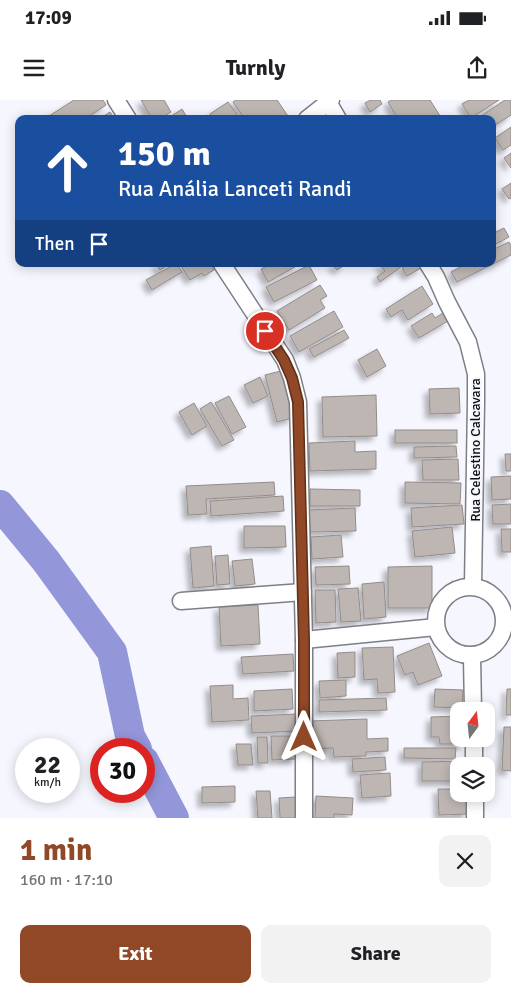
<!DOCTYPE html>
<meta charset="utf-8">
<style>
:root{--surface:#fff;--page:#f2f2f2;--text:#202124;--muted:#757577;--accent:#904826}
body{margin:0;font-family:Signika,sans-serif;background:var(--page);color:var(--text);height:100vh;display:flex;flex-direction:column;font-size:19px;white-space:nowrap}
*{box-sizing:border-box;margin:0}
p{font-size:16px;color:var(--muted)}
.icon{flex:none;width:28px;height:28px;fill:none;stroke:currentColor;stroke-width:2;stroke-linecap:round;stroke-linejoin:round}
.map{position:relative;height:718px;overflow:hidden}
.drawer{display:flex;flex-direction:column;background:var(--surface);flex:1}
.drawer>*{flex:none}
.hud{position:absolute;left:15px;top:15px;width:481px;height:152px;border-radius:10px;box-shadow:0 2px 12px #0003;background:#1a4fa0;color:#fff;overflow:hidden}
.needle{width:32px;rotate:15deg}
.fabs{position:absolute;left:450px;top:602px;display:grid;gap:10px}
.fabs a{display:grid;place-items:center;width:45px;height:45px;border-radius:10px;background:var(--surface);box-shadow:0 2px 12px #0003;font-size:25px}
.speed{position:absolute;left:15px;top:638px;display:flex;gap:10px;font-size:25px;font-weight:700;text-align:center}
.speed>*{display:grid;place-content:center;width:65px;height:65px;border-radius:50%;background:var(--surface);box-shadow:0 2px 12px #0003;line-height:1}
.speed small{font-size:12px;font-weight:400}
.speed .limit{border:8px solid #d22;background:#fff;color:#111}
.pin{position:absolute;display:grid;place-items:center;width:42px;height:42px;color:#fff;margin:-21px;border:2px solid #fff;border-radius:50%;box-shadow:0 1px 5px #0007}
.me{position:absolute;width:55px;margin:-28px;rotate:0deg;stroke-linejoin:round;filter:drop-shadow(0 0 4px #0008)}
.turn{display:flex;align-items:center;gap:18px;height:105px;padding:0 20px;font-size:22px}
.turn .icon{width:65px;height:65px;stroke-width:2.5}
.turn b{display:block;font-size:35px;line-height:42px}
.then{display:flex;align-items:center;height:48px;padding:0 20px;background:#0003;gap:10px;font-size:19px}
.round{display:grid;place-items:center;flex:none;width:52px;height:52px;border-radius:10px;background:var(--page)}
.summary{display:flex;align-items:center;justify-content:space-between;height:85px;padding:0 20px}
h1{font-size:30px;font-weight:700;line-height:38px;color:var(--accent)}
.button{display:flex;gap:10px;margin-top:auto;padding:10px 20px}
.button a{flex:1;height:58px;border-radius:10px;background:var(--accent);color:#fff;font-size:20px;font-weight:700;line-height:58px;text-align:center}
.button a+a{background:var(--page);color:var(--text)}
.status{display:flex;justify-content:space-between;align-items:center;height:35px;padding:0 25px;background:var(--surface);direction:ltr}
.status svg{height:14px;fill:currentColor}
header{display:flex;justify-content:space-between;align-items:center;height:65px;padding:0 20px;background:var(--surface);font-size:22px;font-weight:700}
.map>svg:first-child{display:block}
</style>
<div class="status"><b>17:09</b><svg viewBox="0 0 49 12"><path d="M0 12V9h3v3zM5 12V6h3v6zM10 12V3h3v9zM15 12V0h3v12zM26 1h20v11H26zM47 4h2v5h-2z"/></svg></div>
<header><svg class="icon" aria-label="menu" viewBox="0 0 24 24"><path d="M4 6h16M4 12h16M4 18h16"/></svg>Turnly<svg class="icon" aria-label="share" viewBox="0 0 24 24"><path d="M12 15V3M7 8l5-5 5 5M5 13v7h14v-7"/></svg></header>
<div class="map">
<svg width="511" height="718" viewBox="0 0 511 718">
<defs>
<filter id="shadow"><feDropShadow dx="-4.5" dy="4.5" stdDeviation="2.5" flood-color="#0004"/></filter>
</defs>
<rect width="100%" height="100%" fill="#f5f6fe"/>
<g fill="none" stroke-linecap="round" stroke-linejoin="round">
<!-- river -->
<g stroke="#9396d9" stroke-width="30">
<path d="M0 405 46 461 112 552 130 636 137 649"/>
<path d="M144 661 174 718"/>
</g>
</g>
<!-- building -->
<g fill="#beb6b2" stroke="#948c88" filter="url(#shadow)">
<path d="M74 0H103L106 5 85 19 46 18Z"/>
<path d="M141 0H164L171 12 160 19H152Z"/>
<path d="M236 0H277L290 19H245L233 2Z"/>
<path d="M371 0H380L382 4 370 12 365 3Z"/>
<path d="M391 0H430L442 19H398L388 2Z"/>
<path d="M469 0H499L471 18 462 4Z"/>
<path d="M505 0H511V15L492 27V19H483L481 16Z"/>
<path d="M228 2 240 19H213L210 14Z"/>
<path d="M182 9 188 19H167Z"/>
<path d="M110 12 115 19H99Z"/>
<path d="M511 27V45L503 50 495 38Z"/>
<path d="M511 53V68L504 58Z"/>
<path d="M511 83V98L509 99 502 89Z"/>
<path d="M504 128 509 137 492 146V134Z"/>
<path d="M509 142 511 146V155L457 182 451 172 466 164H492V150Z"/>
<path d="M156 164H170L160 170Z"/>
<path d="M175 164H177L182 172 152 190 146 180Z"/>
<path d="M184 164H211L214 170 204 176 202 173 190 180 181 166Z"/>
<path d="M271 164H300L268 182 261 169Z"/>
<path d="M332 164H346L337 170Z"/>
<path d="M379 164H405L380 182 377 177 385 171Z"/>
<path d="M409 164H418L421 168 407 176 402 168Z"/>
<path d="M309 165 317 180 274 202 266 187Z"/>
<path d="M320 185 327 196 320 200 325 208 289 230 277 211Z"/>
<path d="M422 186 433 204 408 220 402 210 391 217 386 209Z"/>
<path d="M334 211 343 227 299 252 290 236Z"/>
<path d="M432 213 435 218 443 213 448 221 419 238 411 226Z"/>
<path d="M344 230 349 238 314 257 309 249Z"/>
<path d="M377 249 386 266 367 277 358 260Z"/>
<path d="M281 271 293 318 277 322 265 275Z"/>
<path d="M260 277 268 296 253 303 244 285Z"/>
<path d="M459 288 460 313 430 314 429 289Z"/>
<path d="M376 295 377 336 323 337 322 297Z"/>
<path d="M229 296 246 327 232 334 215 303Z"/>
<path d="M211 302 234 340 222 346 200 309Z"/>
<path d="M194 303 207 326 192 335 179 312Z"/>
<rect x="395" y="330" width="62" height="13"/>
<path d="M355 341V352L376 351V369L310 371 309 343Z"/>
<path d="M456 346 457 357 414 358V347Z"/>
<path d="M505 354H511V371H506Z"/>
<path d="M458 359 459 380H423L422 360Z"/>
<path d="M511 376V399L492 400 491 377Z"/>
<path d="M274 382 275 395 206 399 207 414 188 415 186 386Z"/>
<path d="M405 382 461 383 460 404 405 403Z"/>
<path d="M310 389 360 390V406H310Z"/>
<path d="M283 396 284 411 211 416 210 401Z"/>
<path d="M511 404V424H493L492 405Z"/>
<path d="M462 405 464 424 412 427 411 408Z"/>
<path d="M355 408 356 431 310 432 309 410Z"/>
<path d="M244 426H285L286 447 244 448Z"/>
<path d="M452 427 455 453 415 457 412 431Z"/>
<path d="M501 429H511V452H502Z"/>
<path d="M341 435 343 457 312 459 311 437Z"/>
<path d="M211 446 214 486 193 488 190 448Z"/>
<path d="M228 455 230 484 217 485 215 456Z"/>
<path d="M252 459 255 484 235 486 232 461Z"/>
<path d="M349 466 350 484 316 485 315 467Z"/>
<path d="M432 466V508H388V467Z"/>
<path d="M384 482 386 517 364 519 362 484Z"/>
<path d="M358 488 361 521 341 522 338 489Z"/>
<path d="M315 490H335L336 522 316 523Z"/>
<path d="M258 505 260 544 221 546 219 507Z"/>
<path d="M429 543 442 576 418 585 413 572 405 575 397 556Z"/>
<path d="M393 547 395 592 378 593 377 579 364 580 362 548Z"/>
<path d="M355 552V577L338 578 337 553Z"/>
<path d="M293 554 294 571 243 574 241 557Z"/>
<path d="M346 580V596L320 598 319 581Z"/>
<path d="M233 585V599L248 598 249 620 212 622 210 586Z"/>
<path d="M292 589 293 609 254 611V591Z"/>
<path d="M435 589 463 590 462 608 434 607Z"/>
<path d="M507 589H511V615H506Z"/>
<path d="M386 598 387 610 319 612V600Z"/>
<path d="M297 614 298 631 252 633 251 616Z"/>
<path d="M459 616V639H463L464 644H440L439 637H431V617Z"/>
<path d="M367 619V639L388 638V651L366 652V656L334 657 333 648 311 649 310 621Z"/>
<path d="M504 627H511V671L502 670Z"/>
<path d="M271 636H295L296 659 272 660Z"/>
<path d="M257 637H267L268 663H258Z"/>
<path d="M236 644H251L253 665H238Z"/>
<path d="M404 648H456L455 659 404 658Z"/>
<path d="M385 657 386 670 353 672 352 659Z"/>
<path d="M466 661V666H459V681H422V662Z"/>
<path d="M390 673 391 696 362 698 360 675Z"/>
<path d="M235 686V702L202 703V687Z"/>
<path d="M438 689H459V694H468V714L439 715Z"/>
<path d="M256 691H270L272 718H258Z"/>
<path d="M316 696 353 698 352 715 334 714V718H315Z"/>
<path d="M296 697 297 718H280L279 698Z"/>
</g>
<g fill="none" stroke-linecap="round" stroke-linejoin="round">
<defs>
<g id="minor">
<path d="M116 0 128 19"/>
<path d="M328 2 338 19"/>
<path d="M307 19 331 0"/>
<path d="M222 164 285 260 292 278 298 302 304 540V718"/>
<path d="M428 164 436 177 447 202 468 242 476 274V302L473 486"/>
<circle cx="470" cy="521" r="34"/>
<path d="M181 501 303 492"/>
<path d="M304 540 436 527"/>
<path d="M472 556 473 611"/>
<path d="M474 639V666"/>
<path d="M475 694V718"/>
</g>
</defs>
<!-- minor casing -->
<use href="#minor" stroke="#7e7e86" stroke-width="19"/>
<!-- minor -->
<use href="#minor" stroke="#fff" stroke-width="16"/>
</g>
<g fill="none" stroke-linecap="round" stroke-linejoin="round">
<defs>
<path id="route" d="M265 231 284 260 292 278 298 302 304 540V637"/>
</defs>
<!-- route casing -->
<use href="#route" stroke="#5e2f19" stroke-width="12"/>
<!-- route -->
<use href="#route" stroke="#904826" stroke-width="9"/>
</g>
<g text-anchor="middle" stroke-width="4" stroke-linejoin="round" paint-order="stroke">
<!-- street labels -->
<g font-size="14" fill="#0c0d0f" stroke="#f5f6fe">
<text transform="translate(475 350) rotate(-90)" y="5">Rua Celestino Calcavara</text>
</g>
</g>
</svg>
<div class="fabs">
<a><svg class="needle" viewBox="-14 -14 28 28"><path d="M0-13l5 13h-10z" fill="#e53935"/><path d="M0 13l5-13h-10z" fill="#757577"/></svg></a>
<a><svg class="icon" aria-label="layers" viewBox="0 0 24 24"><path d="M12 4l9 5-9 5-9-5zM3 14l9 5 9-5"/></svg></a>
</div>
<div class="speed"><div>22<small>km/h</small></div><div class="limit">30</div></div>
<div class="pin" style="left:265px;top:231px;background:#d93025"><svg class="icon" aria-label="arrive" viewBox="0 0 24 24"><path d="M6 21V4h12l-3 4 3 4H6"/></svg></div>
<svg class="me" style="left:304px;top:637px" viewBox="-20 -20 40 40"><path d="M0-17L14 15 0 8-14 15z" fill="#904826" stroke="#fff" stroke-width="4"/></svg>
<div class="hud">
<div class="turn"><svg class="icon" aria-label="ahead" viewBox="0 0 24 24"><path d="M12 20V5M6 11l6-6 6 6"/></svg><div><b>150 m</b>Rua Anália Lanceti Randi</div></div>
<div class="then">Then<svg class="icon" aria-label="arrive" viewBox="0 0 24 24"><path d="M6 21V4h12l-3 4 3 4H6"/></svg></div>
</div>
</div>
<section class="drawer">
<div class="summary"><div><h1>1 min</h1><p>160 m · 17:10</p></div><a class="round"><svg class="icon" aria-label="close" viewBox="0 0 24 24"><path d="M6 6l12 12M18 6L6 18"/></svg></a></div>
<div class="button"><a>Exit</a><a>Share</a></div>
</section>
